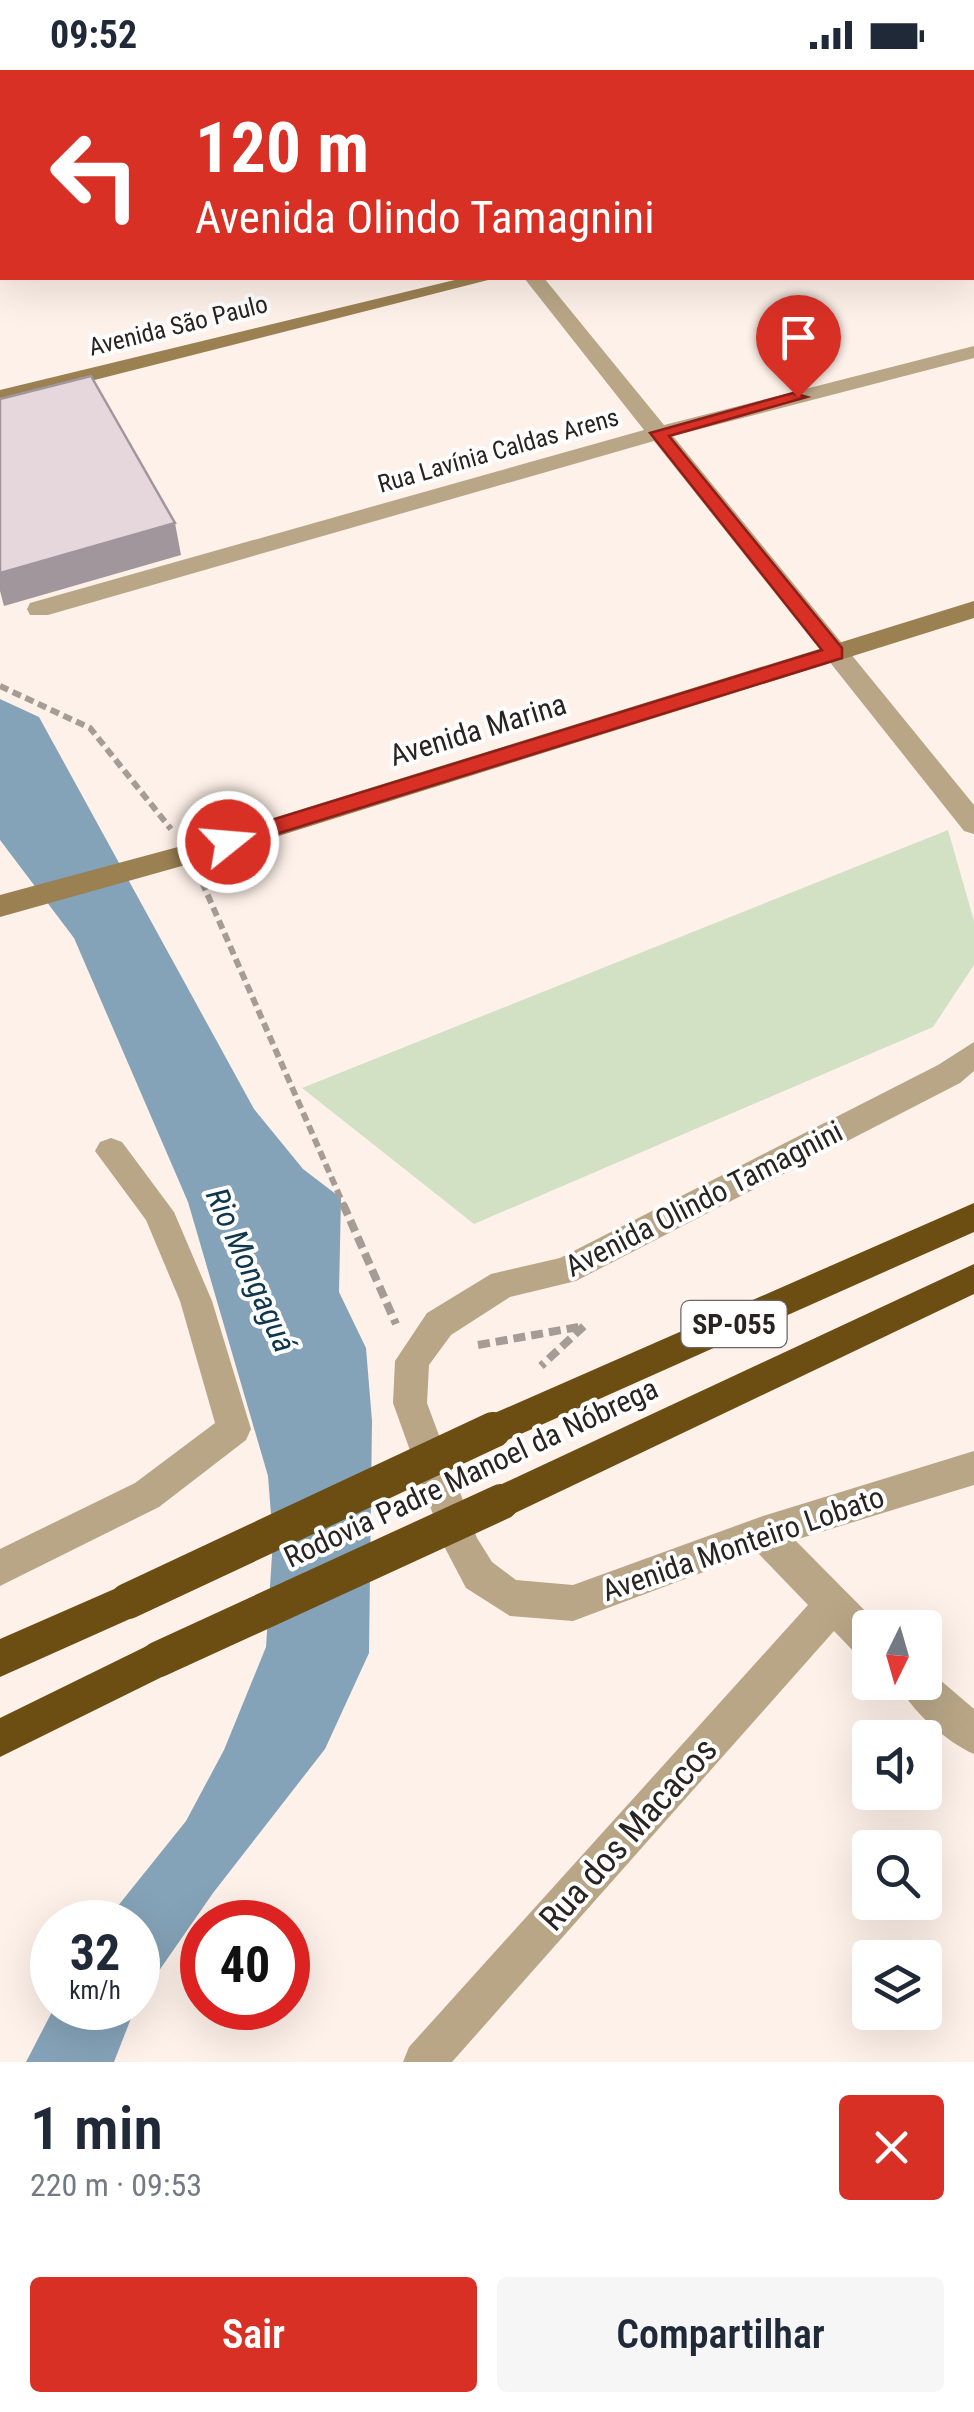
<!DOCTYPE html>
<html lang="pt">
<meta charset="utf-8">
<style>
:root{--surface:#fff;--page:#f6f6f7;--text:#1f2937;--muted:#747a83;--accent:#d93025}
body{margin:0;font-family:"Roboto Condensed",sans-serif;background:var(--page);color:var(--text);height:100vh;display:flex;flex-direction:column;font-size:38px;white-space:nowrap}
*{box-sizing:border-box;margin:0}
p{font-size:32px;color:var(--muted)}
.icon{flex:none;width:55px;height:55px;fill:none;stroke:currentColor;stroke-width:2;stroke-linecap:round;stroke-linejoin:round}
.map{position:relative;height:1992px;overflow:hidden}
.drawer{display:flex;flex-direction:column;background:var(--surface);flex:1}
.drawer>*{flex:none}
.top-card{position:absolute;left:0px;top:0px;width:975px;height:210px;box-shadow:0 10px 40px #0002;background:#d93025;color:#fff;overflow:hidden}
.needle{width:65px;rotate:185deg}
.fabs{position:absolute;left:852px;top:1540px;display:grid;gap:20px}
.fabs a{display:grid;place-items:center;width:90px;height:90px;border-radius:10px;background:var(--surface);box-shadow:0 10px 40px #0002;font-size:50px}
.speed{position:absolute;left:30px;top:1830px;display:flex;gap:20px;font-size:50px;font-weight:700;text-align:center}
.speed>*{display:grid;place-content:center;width:130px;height:130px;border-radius:50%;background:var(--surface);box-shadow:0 10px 40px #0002;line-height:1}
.speed small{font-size:25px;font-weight:400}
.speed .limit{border:15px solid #d22;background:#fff;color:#111}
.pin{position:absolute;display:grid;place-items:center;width:85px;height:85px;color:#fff;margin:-102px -42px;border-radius:50% 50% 50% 0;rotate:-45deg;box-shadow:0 0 10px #0007}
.pin .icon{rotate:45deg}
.me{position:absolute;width:110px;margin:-55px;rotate:73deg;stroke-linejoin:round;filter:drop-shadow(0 0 8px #0008)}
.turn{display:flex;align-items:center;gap:35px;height:210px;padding:0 30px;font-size:45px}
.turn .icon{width:130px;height:130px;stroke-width:2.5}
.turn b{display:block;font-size:70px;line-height:85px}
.round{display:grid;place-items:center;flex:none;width:105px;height:105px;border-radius:10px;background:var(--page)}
.headline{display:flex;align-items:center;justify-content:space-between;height:170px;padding:0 30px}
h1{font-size:60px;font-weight:600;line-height:75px}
.primary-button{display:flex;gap:20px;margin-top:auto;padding:20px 30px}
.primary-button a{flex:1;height:115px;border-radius:10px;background:var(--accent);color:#fff;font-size:40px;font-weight:600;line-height:115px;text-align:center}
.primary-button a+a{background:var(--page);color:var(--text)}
.status{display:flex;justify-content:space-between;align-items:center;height:70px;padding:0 50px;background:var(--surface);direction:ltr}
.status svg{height:28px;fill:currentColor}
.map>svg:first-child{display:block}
</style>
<div class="status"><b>09:52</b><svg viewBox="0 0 49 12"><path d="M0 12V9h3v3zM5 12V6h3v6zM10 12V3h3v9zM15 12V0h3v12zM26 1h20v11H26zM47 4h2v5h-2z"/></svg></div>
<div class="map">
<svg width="974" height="1992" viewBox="0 0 974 1992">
<rect width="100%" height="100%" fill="#fef1e9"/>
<!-- green -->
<path fill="#d2e1c4" d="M948 760 974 851V895L933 957 474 1154 302 1018Z"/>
<!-- water -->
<g fill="#85a3b8">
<path d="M0 629 39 647 254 1039 303 1099 341 1128 339 1222 366 1278 372 1351 369 1583 325 1679 213 1823 138 1931V1852H105L186 1751 224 1680 266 1577 273 1470 268 1406 188 1132 74 868 0 770Z"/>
<path d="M54 1938H135L114 1992H26Z"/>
</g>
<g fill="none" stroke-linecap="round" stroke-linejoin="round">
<!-- path-far1 -->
<g stroke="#a69c96" stroke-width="6" stroke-dasharray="9 5" stroke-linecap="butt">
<path d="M0 616 90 658 171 759"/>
<path d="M202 812 344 1136"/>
</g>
<!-- path -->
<g stroke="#a69c96" stroke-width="8" stroke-dasharray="12 6" stroke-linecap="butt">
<path d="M343 1134 396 1254"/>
<path d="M478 1275 584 1256 541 1296"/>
</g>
<!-- street -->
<g fill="#b9a687" fill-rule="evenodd">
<rect x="972" y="162" width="2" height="14"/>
<path d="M524 208H544L664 355 974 276V288L673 366 974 735V764L964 761 654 371 48 545H30L27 539 30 533 644 360Z"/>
<path d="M974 972V1001L960 1013 576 1211 510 1227 451 1265 429 1295 427 1333 477 1468 492 1492 516 1510 573 1515 763 1446 974 1381V1415L795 1470 882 1558H870V1590L857 1585 834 1561 452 1992H403L409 1977 808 1535 757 1482 573 1551 510 1546 466 1518 445 1478 393 1333 395 1291 427 1243 491 1204 560 1188 938 995Z"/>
<path d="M111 1068 122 1072 174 1142 212 1231 251 1359 246 1370 159 1437 0 1516V1479L135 1413 215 1353 180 1231 146 1150 95 1081 100 1072Z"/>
<path d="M925 1597 974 1639V1684C948 1673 908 1639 898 1612H925Z"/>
</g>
<!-- secondary -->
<g fill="#9b8052" fill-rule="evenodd">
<rect x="972" y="84" width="2" height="12"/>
<path d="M2 85V97L0 98V86Z"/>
<path d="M463 208H496L0 334V320Z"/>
<path d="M974 531V548L189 794 0 847V825L189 774Z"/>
</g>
<!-- highway -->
<g fill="#6d4e12" fill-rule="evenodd">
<path d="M974 1133V1162L505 1371 493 1376 481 1371 476 1360 481 1349Z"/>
<path d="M974 1194V1224L513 1444 501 1449 489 1444 483 1432 489 1420Z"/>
<path d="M128 1513 141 1518 146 1531 141 1544 0 1607V1569Z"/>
<path d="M159 1570 172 1576 178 1589 172 1602 0 1687V1648Z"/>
</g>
<!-- highway-bridge -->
<g stroke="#6d4e12" stroke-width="36">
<path d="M128 1531 493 1360"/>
<path d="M159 1589 501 1432"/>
</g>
</g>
<!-- shaded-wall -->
<path fill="#a1969b" d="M175 453 181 485 4 536 0 521V503Z"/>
<!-- building -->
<path fill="#e6d7dd" stroke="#a1969b" stroke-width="2.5" d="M91 306 175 453 0 503V329Z"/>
<!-- route -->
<path fill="#d93025" stroke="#8d1f18" stroke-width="2.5" d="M793 323 807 327 669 366 842 578V588L228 779 220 777V766L822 580 650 363Z"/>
<g text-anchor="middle" stroke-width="8" stroke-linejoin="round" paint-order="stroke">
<!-- far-street labels -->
<g font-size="25" fill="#292421" stroke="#fff">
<text transform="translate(178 255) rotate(-14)" y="9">Avenida São Paulo</text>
<text transform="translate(498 380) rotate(-16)" y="9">Rua Lavínia Caldas Arens</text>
</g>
<!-- shield labels -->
<rect fill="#fff" stroke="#696664" stroke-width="2.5" x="681.5" y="1231" width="105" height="46" rx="8"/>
<g font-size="28" font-weight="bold" fill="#292421">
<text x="734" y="1264">SP-055</text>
</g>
<!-- street labels -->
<g font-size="30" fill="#292421" stroke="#fff">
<text transform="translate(478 660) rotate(-17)" y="10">Avenida Marina</text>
<text transform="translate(704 1129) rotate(-27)" y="10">Avenida Olindo Tamagnini</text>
<text transform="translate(471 1403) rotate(-25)" y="10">Rodovia Padre Manoel da Nóbrega</text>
<text transform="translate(743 1474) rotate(-19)" y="10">Avenida Monteiro Lobato</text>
</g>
<!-- water labels -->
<g font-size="32" font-style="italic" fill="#0e364d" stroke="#fff">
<text transform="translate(251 1200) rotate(66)" y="11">Rio Mongaguá</text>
</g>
<!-- near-street labels -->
<g font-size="35" fill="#292421" stroke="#fff">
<text transform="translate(628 1764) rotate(-48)" y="12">Rua dos Macacos</text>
</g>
</g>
</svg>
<div class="fabs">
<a><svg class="needle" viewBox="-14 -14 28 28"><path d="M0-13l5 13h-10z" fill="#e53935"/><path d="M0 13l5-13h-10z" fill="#747a83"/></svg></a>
<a><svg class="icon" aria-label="sound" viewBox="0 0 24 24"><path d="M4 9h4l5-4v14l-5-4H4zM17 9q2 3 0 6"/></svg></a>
<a><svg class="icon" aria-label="search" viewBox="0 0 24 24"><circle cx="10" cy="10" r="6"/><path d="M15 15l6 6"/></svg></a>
<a><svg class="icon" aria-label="layers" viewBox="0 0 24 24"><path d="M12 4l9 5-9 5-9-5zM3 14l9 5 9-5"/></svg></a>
</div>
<div class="speed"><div>32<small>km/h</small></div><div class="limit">40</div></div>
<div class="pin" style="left:798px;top:327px;background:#d93025"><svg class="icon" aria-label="arrive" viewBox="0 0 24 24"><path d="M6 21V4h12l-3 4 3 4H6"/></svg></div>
<svg class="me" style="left:228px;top:772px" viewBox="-20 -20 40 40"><circle r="17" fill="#d93025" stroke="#fff" stroke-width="3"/><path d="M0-11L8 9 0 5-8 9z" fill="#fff"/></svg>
<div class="top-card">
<div class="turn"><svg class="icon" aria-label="left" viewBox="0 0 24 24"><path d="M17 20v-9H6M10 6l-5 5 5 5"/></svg><div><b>120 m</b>Avenida Olindo Tamagnini</div></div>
</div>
</div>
<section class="drawer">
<div class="headline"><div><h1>1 min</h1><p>220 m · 09:53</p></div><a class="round" style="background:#d93025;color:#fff"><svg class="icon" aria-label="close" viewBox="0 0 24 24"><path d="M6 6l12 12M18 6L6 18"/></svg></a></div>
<div class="primary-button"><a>Sair</a><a>Compartilhar</a></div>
</section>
